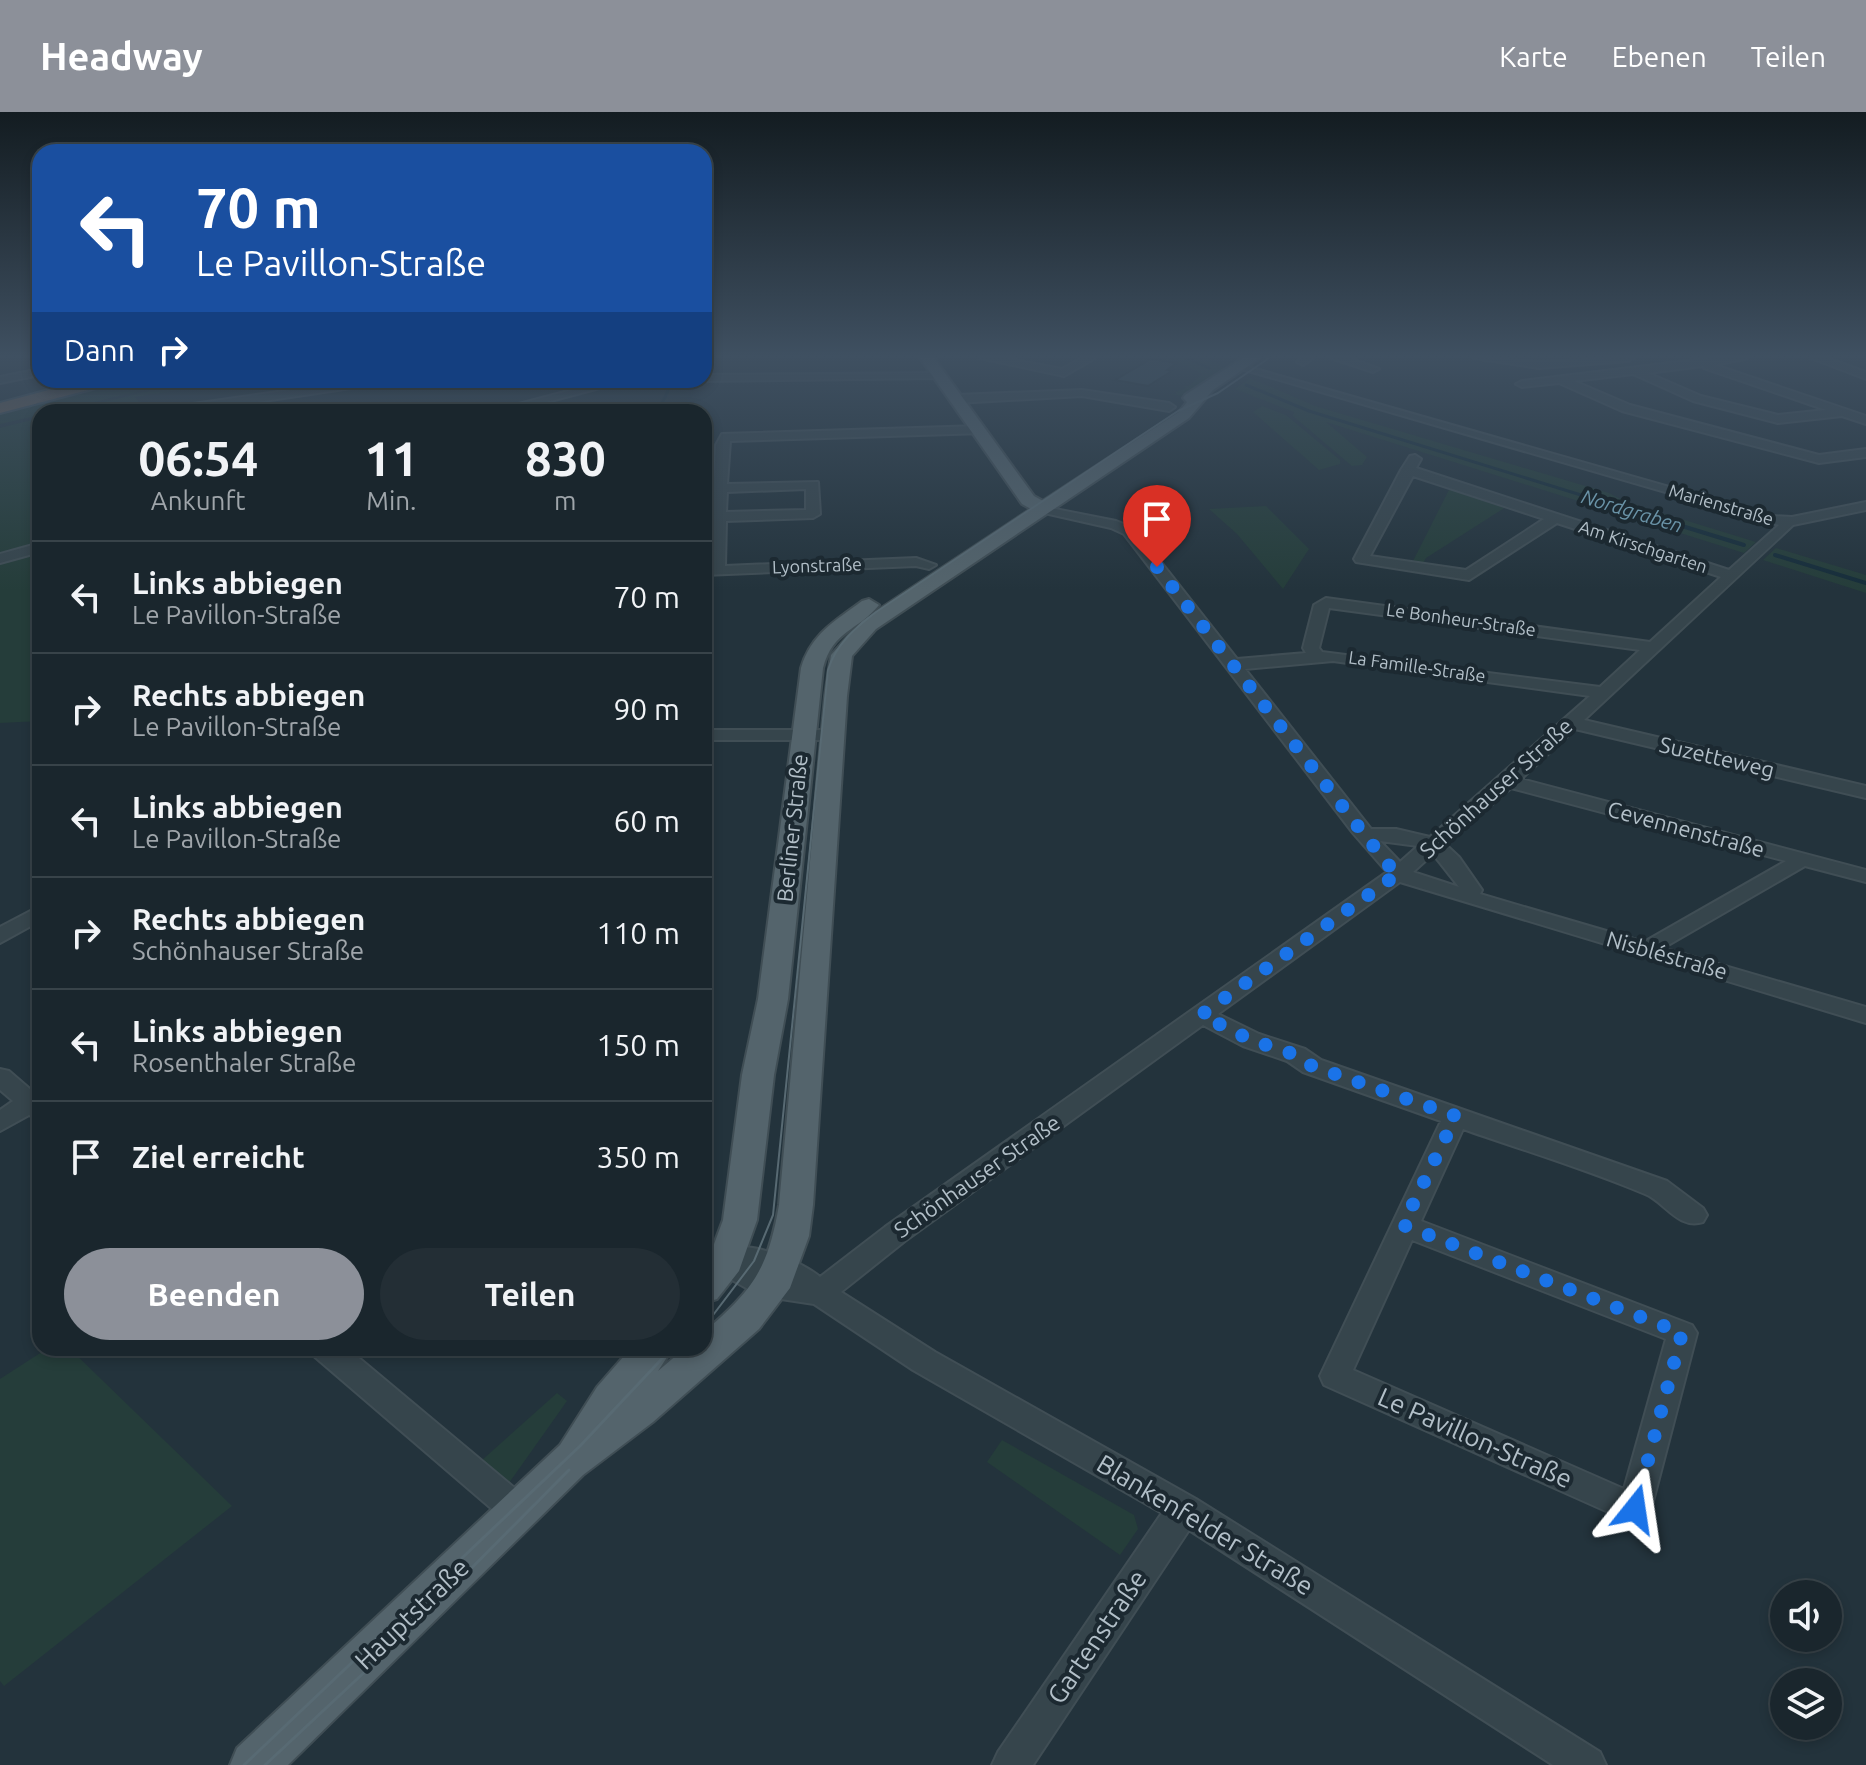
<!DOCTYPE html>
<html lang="de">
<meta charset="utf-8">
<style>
:root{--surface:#1a262d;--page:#232e35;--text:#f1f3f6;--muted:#9fa5aa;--line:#384349;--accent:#8c9099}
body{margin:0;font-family:Ubuntu,sans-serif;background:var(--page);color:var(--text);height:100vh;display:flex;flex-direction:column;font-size:30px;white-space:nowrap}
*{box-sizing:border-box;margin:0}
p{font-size:26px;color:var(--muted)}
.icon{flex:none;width:44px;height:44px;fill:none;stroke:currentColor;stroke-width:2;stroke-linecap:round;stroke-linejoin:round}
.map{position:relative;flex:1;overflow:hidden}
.sheet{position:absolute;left:32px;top:292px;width:680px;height:952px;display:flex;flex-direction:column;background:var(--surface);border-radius:24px;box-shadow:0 4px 12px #0003,0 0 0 2px var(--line)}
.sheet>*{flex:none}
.hud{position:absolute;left:32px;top:32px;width:680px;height:244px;border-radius:24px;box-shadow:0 4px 12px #0003,0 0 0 2px var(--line);background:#1a4fa0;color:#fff;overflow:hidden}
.fabs{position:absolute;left:1770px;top:1468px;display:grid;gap:16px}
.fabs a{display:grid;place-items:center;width:72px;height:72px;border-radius:50%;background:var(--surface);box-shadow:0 4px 12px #0003,0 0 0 2px var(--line);font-size:40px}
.pin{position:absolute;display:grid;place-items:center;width:68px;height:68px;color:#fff;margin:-82px -34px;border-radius:50% 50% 50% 0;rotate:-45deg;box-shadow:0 0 8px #0007}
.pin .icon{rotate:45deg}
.me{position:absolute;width:88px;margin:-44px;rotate:15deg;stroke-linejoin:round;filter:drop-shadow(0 0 6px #0008)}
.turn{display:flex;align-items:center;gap:28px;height:168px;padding:0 32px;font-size:36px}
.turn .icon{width:104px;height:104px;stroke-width:2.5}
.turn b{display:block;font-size:56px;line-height:68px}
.then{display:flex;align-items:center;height:76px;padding:0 32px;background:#0003;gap:16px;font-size:30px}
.eta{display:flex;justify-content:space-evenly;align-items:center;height:136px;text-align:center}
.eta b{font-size:48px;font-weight:700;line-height:56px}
.button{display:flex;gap:16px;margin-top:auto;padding:16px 32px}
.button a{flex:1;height:92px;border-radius:48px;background:var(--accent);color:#fff;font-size:32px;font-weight:700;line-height:92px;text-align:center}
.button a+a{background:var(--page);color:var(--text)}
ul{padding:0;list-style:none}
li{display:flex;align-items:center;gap:24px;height:112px;padding:0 32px;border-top:2px solid var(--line)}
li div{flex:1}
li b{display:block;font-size:30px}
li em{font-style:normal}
header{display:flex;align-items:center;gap:48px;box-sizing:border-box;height:112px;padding:0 40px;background:var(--accent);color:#fff}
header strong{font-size:38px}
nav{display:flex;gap:44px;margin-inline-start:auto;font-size:28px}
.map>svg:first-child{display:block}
</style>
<header>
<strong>Headway</strong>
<nav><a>Karte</a><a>Ebenen</a><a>Teilen</a></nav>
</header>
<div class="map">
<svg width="1866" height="1653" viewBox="0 0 1866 1653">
<rect width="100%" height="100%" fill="#23333c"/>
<!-- green -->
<g fill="#253d3a">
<path d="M1170 246H1204L1225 256 1181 284 1169 282H1177L1175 280 1187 276 1183 274H1189L1202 262Z"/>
<path d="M1250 266 1315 294 1609 381 1626 390 1756 430 1744 441 1326 310 1367 345 1362 353 1352 354 1293 304 1294 300 1235 277Z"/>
<path d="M114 268H185L53 300H40V303L0 312V298Z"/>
<path d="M193 268H243L135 285 147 300H64Z"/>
<path d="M1262 294 1286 303 1340 348V352L1319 358 1253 300Z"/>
<path d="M40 306V430L0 443V316Z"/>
<path d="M1451 374 1509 393 1426 446 1421 455 1411 453Z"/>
<path d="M1266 394 1309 437 1283 477 1237 422 1209 397Z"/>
<path d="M1776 436 1866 463V481L1763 448Z"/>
<path d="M40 437V609L0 611V449Z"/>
<path d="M48 1236H69L232 1394 4 1574 0 1569V1267Z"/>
<path d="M557 1281 567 1289 509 1371 481 1349Z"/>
<path d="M1002 1328 1134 1403 1138 1417 1120 1443 987 1350Z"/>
</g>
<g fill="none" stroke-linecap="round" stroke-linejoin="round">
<!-- stream-far1 -->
<g stroke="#162d3a" stroke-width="3">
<path d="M1187 246 1209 256"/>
<path d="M1246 273 1309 299 1665 409"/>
<path d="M647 300 661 293 668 279 665 273 653 268"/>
</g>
<!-- stream -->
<g stroke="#162d3a" stroke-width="4">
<path d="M1659 407 1744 433"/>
<path d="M1775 443 1866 471"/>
</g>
</g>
<!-- building -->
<path fill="#314650" stroke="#1e2c33" stroke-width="2" d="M1151 247 1177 251 1167 258 1172 259 1148 274 1115 268Z"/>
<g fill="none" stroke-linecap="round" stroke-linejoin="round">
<defs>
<g id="minor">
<path d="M980 246H1004L1062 257 1082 246H1095L1064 264Z"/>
<path d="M1301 246H1313L1303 253 1297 250Z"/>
<path d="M1331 246H1349L1379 257 1373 260Z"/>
<path d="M1474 246 1539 250 1633 246 1628 249 1539 256Z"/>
<path d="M1712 246H1748L1715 253 1866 304V312L1842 304 1778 311 1693 289 1633 262 1574 269 1630 293 1819 343 1866 337V345L1819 351 1622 299 1559 271 1522 275 1516 272 1522 269ZM1703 254 1704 256 1826 298 1778 303 1701 284 1648 261Z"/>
<path d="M1811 246H1827L1866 260V267Z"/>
<path d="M1238 252 1771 404 1792 405 1866 390V398L1793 413 1584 608 1866 674V686L1575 617 1521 667 1866 758V770L1805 754 1663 836 1866 895V911L1400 770 1218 902 1259 922 1305 937 1321 948 1667 1069 1703 1096 1707 1103 1703 1110C1678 1118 1665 1090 1645 1082 1586 1057 1523 1038 1463 1017L1421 1109 1692 1213 1697 1221 1651 1397 1647 1407 1635 1412 1324 1273 1320 1264 1441 1009 1303 960 1287 949 1243 934 1203 913 905 1129 841 1180 935 1240 1196 1387 1600 1640 1606 1653H1553L1189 1418 1033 1653H992L998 1640 1162 1401 913 1258 814 1192 781 1187 748 1177 727 1165 712 1149C729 1117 800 1148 820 1165L885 1115 1387 760 1353 721 1124 422 1111 416 1040 400V394L1116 409 1134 416 1237 547 1306 541 1303 536 1314 493 1326 486 1650 530 1721 465 1557 411 1469 468 1356 450 1354 447 1401 358 1410 344 1415 343 1421 347 1416 356 1729 458 1779 413 1238 256ZM1413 364 1544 407 1466 458 1370 444ZM1329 496 1640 538 1600 575 1322 540 1319 536ZM1333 549 1590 584 1430 725 1396 717H1371L1245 557ZM1511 676 1786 749 1644 830 1480 782 1482 778 1459 745 1445 732ZM1380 729 1418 734 1400 750ZM1433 742 1459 775 1413 760ZM1412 1128 1666 1227 1624 1377 1353 1258Z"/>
<path d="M40 257V263L0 271V265Z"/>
<path d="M944 261V265L940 266 704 269 700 268H704V263Z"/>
<path d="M361 268H446L440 271 378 272 190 300H159L165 296Z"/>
<path d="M610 268H630L509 300H488Z"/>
<path d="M1082 278 1169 291 1175 295 1169 299 1082 284 957 291 951 287 957 283Z"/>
<path d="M980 314 986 318 984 321 730 329 727 372 818 370 820 402 813 406 726 409 725 454 916 446 936 453 929 457 916 454 704 463V455L710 454 712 409H704V401H712L716 333 722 322ZM806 377V398L726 400 727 380Z"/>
<path d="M40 431V440L0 451V442Z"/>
<path d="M704 618H834L843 623 834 628H704Z"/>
<path d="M40 794V809L0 831V815Z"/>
<path d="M0 957 9 959 31 978 40 976V1008L29 1003 0 1019V998L13 989 0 978Z"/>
<path d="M311 1236H347L530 1389 534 1399 530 1409 518 1414 506 1409 315 1245Z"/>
</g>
<g id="major">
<path d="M920 246H934L1034 384 1043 389 1179 300 1187 290 1183 286 1185 283 1243 246H1260L1213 278 1189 306 876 517 852 544 847 584 813 1093 809 1124 790 1176 759 1217 653 1310 583 1363 288 1653H230L237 1636 560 1333 597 1275 631 1236H673L658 1259 685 1236H704V1220C753 1178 768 1157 779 1093L825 584 831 543 862 509 1031 397 1022 392Z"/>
<path d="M869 487 879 493C858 519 833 518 823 556L788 887 774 963 757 1108 739 1159 717 1187 704 1191V1151L710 1143 723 1108 742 963 758 887 801 556C811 522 835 509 862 489Z"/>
</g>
<path id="highway" d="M86 268H113L111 272 0 301V291Z"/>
</defs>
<!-- minor casing -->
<use href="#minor" stroke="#404e55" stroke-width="4"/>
<!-- major casing -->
<use href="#major" stroke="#404e55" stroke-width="4"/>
<!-- highway casing -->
<use href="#highway" stroke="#424f57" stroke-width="4"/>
<!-- minor -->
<use href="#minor" fill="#36454c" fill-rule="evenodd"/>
<!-- major -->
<use href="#major" fill="#54646c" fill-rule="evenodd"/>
<!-- highway -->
<use href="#highway" fill="#725f53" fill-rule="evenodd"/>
<!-- tram-far1 -->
<path stroke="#586a73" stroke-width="2" d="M704 1215 754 1149 773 1103 828 558C836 532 855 516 876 500L1178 299 1218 281 1269 246"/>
<!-- tram -->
<g stroke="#586a73" stroke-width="3">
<path d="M244 1653 580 1334 672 1236"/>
<path d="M265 1653 415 1513 569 1358"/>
</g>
</g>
<!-- sky -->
<linearGradient id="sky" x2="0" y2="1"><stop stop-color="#131c21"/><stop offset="0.51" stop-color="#3f5061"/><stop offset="1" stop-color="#3f5061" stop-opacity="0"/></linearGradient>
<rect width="1866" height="478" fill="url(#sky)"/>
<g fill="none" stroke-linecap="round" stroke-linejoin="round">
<!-- route -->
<path stroke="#1a73e8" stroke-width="14" stroke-dasharray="0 25.2" d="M1157 455 1360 717 1391 756 1399 761 1201 903 1251 928 1296 943 1312 954 1456 1004 1403 1113 1682 1221 1635 1397"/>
</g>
<g text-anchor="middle" stroke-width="8" stroke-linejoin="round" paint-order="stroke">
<!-- far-street labels -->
<g font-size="18" fill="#b2bfc8" stroke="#1c2931">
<text transform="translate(1721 393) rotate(16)" y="6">Marienstraße</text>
<text transform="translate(1643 435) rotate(18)" y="6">Am Kirschgarten</text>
<text transform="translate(817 454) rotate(-2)" y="6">Lyonstraße</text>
<text transform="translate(1461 508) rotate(8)" y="6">Le Bonheur-Straße</text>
<text transform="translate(1417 555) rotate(8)" y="6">La Famille-Straße</text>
</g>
<!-- far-water labels -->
<g font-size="20" font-style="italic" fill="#6a93a7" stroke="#1c2931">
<text transform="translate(1632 399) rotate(17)" y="7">Nordgraben</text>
</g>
<!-- street labels -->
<g font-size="22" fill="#b2bfc8" stroke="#1c2931">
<text transform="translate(1717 645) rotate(13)" y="8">Suzetteweg</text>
<text transform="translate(1496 676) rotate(-42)" y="8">Schönhauser Straße</text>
<text transform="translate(792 716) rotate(-84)" y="8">Berliner Straße</text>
<text transform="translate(1686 717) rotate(15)" y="8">Cevennenstraße</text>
<text transform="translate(1667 843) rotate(16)" y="8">Nisbléstraße</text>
<text transform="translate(977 1064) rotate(-35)" y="8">Schönhauser Straße</text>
</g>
<!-- near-street labels -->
<g font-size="26" fill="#b2bfc8" stroke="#1c2931">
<text transform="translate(1475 1326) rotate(24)" y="9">Le Pavillon-Straße</text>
<text transform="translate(1205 1413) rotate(31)" y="9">Blankenfelder Straße</text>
<text transform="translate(412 1502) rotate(-44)" y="9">Hauptstraße</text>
<text transform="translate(1097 1525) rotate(-56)" y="9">Gartenstraße</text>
</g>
</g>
</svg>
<div class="fabs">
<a><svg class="icon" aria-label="sound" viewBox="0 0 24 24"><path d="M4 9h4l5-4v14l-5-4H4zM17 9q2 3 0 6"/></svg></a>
<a><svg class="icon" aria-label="layers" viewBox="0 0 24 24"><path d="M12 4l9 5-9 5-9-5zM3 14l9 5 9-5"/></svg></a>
</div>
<div class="pin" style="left:1157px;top:455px;background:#d93025"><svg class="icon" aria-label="arrive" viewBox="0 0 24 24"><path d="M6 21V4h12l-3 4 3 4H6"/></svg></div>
<svg class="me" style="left:1635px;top:1397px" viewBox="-20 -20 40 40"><path d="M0-17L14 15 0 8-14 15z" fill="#1a73e8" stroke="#fff" stroke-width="4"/></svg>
<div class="hud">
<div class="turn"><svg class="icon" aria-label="left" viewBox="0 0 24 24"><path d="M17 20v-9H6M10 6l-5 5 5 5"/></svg><div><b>70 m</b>Le Pavillon-Straße</div></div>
<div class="then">Dann<svg class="icon" aria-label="right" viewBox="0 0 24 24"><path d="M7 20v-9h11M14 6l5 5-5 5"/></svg></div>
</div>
<section class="sheet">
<div class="eta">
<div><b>06:54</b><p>Ankunft</p></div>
<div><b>11</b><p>Min.</p></div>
<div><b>830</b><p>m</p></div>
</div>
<ul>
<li><svg class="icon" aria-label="left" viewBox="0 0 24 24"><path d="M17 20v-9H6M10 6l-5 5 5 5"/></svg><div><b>Links abbiegen</b><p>Le Pavillon-Straße</p></div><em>70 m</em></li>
<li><svg class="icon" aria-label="right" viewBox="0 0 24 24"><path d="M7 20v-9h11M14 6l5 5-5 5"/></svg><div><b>Rechts abbiegen</b><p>Le Pavillon-Straße</p></div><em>90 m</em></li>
<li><svg class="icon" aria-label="left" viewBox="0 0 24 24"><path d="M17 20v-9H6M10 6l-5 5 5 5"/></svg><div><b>Links abbiegen</b><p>Le Pavillon-Straße</p></div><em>60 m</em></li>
<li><svg class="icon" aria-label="right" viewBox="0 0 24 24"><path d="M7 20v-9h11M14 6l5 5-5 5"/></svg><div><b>Rechts abbiegen</b><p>Schönhauser Straße</p></div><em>110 m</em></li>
<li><svg class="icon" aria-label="left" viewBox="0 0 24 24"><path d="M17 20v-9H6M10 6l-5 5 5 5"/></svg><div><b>Links abbiegen</b><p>Rosenthaler Straße</p></div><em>150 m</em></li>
<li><svg class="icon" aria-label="arrive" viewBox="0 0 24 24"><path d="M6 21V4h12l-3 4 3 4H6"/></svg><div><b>Ziel erreicht</b></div><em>350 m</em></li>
</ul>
<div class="button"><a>Beenden</a><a>Teilen</a></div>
</section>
</div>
